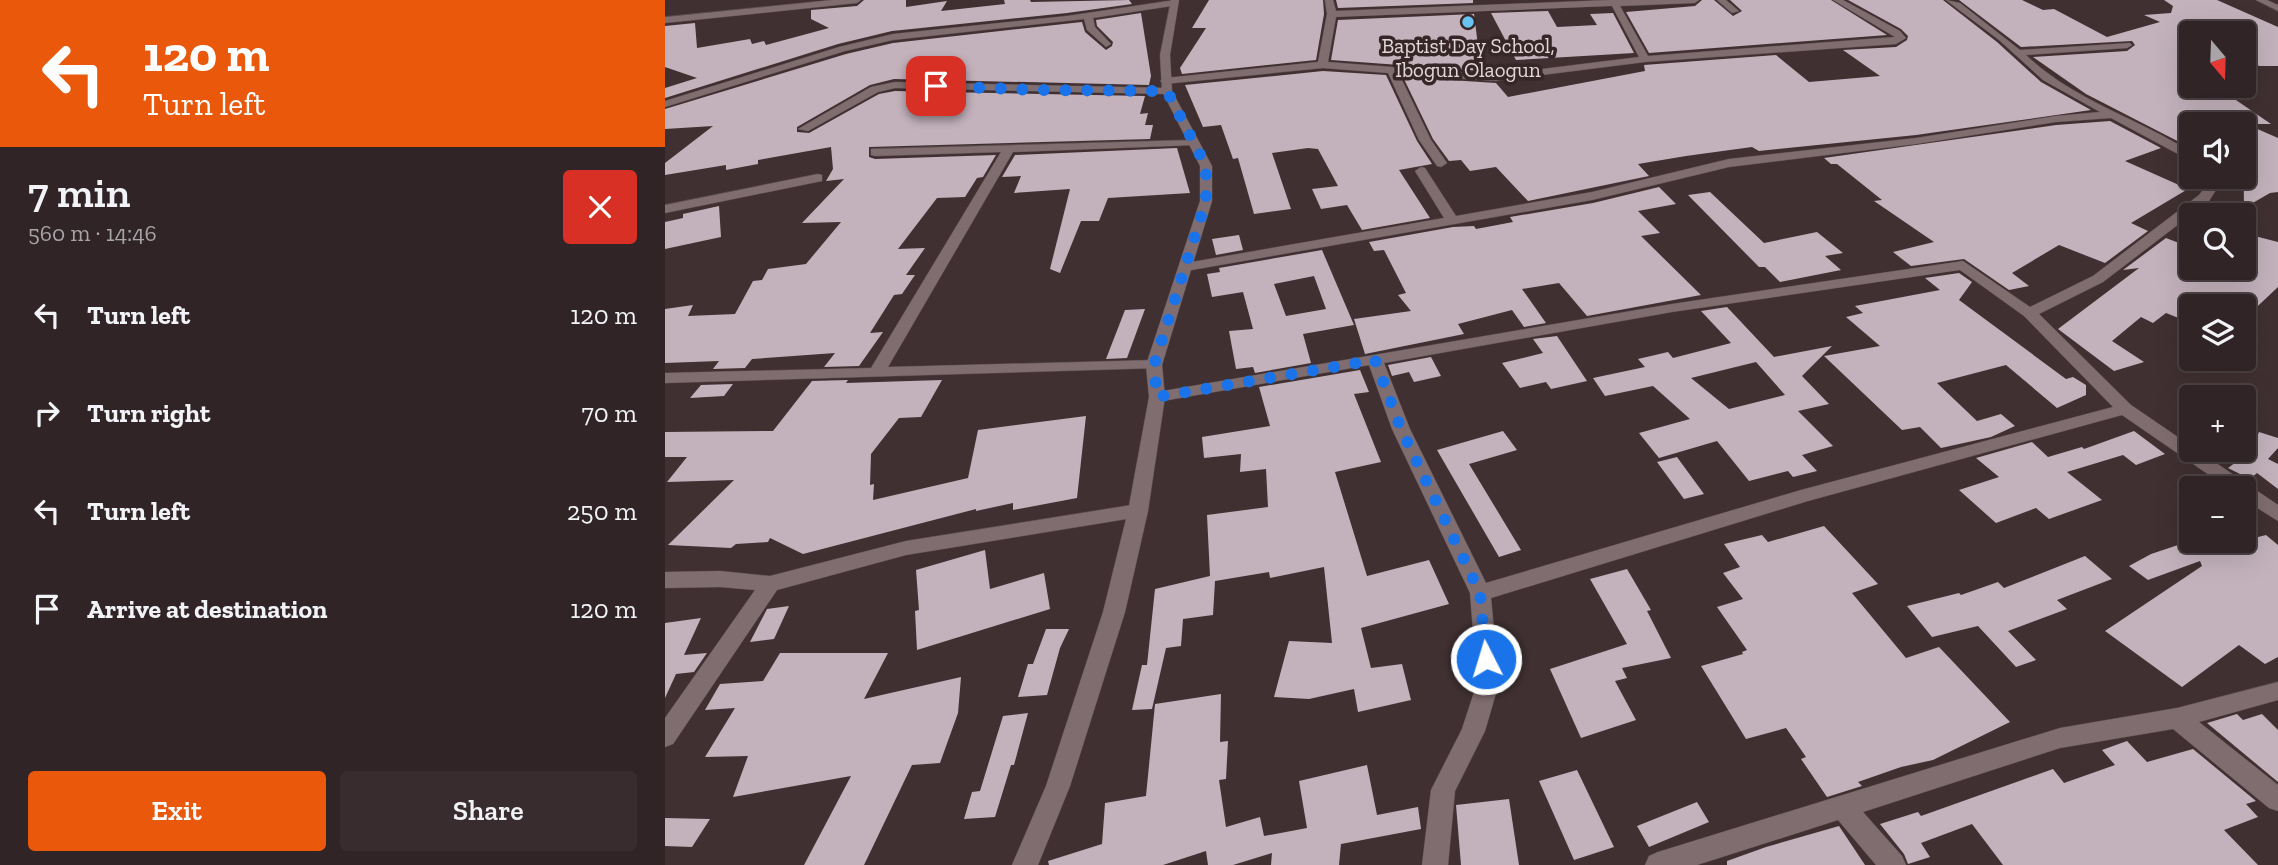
<!DOCTYPE html>
<meta charset="utf-8">
<style>
:root{--surface:#302426;--page:#382c2e;--text:#f1f3f6;--muted:#a8a4a7;--line:#4b4143;--accent:#ea580c}
body{margin:0;font-family:"Zilla Slab",serif;background:var(--page);color:var(--text);height:100vh;display:flex;flex-direction:column;font-size:26px;white-space:nowrap}
*{box-sizing:border-box;margin:0}
p{font-size:23px;color:var(--muted)}
.icon{flex:none;width:38px;height:38px;fill:none;stroke:currentColor;stroke-width:2;stroke-linecap:round;stroke-linejoin:round}
.map{position:relative;flex:1;overflow:hidden}
.drawer{display:flex;flex-direction:column;background:var(--surface);width:665px}
.drawer>*{flex:none}
.banner{background:#ea580c;color:#fff;overflow:hidden}
.needle{width:46px;rotate:161deg}
.fabs{position:absolute;left:1514px;top:21px;display:grid;gap:14px}
.fabs a{display:grid;place-items:center;width:77px;height:77px;border-radius:7px;background:var(--surface);box-shadow:0 7px 28px #0002,0 0 0 2px var(--line);font-size:35px}
.pin{position:absolute;display:grid;place-items:center;width:60px;height:60px;color:#fff;margin:-30px;border-radius:14px;box-shadow:0 4px 10px #0006}
.me{position:absolute;width:77px;margin:-38px;rotate:355deg;stroke-linejoin:round;filter:drop-shadow(0 0 5px #0008)}
.turn{display:flex;align-items:center;gap:24px;height:147px;padding:0 28px;font-size:32px}
.turn .icon{width:91px;height:91px;stroke-width:2.5}
.turn b{display:block;font-size:49px;line-height:60px}
.round{display:grid;place-items:center;flex:none;width:74px;height:74px;border-radius:7px;background:var(--page)}
.headline{display:flex;align-items:center;justify-content:space-between;height:119px;padding:0 28px}
h1{font-size:42px;font-weight:600;line-height:52px}
.primary-button{display:flex;gap:14px;margin-top:auto;padding:14px 28px}
.primary-button a{flex:1;height:80px;border-radius:7px;background:var(--accent);color:#fff;font-size:28px;font-weight:600;line-height:80px;text-align:center}
.primary-button a+a{background:var(--page);color:var(--text)}
ul{padding:0;list-style:none}
li{display:flex;align-items:center;gap:21px;height:98px;padding:0 28px}
li div{flex:1}
li b{display:block;font-size:26px}
li em{font-style:normal}
main{display:flex;flex:1;min-height:0}
.map>svg:first-child{display:block}
</style>
<main>
<section class="drawer">
<div class="banner">
<div class="turn"><svg class="icon" aria-label="left" viewBox="0 0 24 24"><path d="M17 20v-9H6M10 6l-5 5 5 5"/></svg><div><b>120 m</b>Turn left</div></div>
</div>
<div class="headline"><div><h1>7 min</h1><p>560 m · 14:46</p></div><a class="round" style="background:#d93025;color:#fff"><svg class="icon" aria-label="close" viewBox="0 0 24 24"><path d="M6 6l12 12M18 6L6 18"/></svg></a></div>
<ul>
<li><svg class="icon" aria-label="left" viewBox="0 0 24 24"><path d="M17 20v-9H6M10 6l-5 5 5 5"/></svg><div><b>Turn left</b></div><em>120 m</em></li>
<li><svg class="icon" aria-label="right" viewBox="0 0 24 24"><path d="M7 20v-9h11M14 6l5 5-5 5"/></svg><div><b>Turn right</b></div><em>70 m</em></li>
<li><svg class="icon" aria-label="left" viewBox="0 0 24 24"><path d="M17 20v-9H6M10 6l-5 5 5 5"/></svg><div><b>Turn left</b></div><em>250 m</em></li>
<li><svg class="icon" aria-label="arrive" viewBox="0 0 24 24"><path d="M6 21V4h12l-3 4 3 4H6"/></svg><div><b>Arrive at destination</b></div><em>120 m</em></li>
</ul>
<div class="primary-button"><a>Exit</a><a>Share</a></div>
</section>
<div class="map">
<svg width="1613" height="865" viewBox="0 0 1613 865">
<rect width="100%" height="100%" fill="#403032"/>
<!-- building -->
<g fill="#c3b2bc" fill-rule="evenodd">
<path d="M199 0H241V7L282 1 276 11 340 4 339 0H365L366 2 464 0 467 4 402 13 227 31 173 44 0 98V88L32 78 0 67V26L30 23 32 48 85 39 87 44 99 41 101 45 164 28 146 19V10L192 6Z"/>
<path d="M544 0H658L659 14 651 60 517 74 515 68 541 28H527Z"/>
<path d="M671 0H808V3L673 8Z"/>
<path d="M1037 0H1049L1068 16 1077 11 1065 0H1166L1222 35 984 53 961 12 1030 6Z"/>
<path d="M1183 0H1278L1332 42 1376 82 1426 110 1251 135 1094 151 1087 147 1021 156 973 164 984 176 863 201 831 167 805 171 796 160 784 161 768 139 738 77 831 83 843 97 980 71 979 65 1111 55 1144 82 1215 76 1178 50 1231 47 1242 40 1243 36 1236 29Z"/>
<path d="M1294 0H1357L1378 10 1389 9 1442 37 1495 22 1479 15 1506 13 1508 6 1499 0H1552L1613 27V66H1594L1578 55V33H1547L1526 19V88L1545 86 1568 98 1606 124H1581L1613 138V192L1605 193 1579 208 1578 124H1526V148L1421 94 1368 57 1462 51 1470 45 1467 41 1356 47Z"/>
<path d="M883 11 892 27 932 25 925 14 948 13 969 53 851 60 826 13Z"/>
<path d="M476 13 486 76 484 85 229 79 205 85 132 127V132L144 133 214 94 230 91 480 96 475 114 483 113 480 125H488L485 139 204 147V157L210 159 331 155 318 177 312 178 300 197 272 198 233 249 260 248 241 275H250L237 294 229 295 205 333 218 332 194 366 159 367 170 353 87 359 80 368 48 369 54 361 0 363V309L28 305 23 316 70 314 88 281 97 280 103 269 141 264 176 222 137 223 179 179 161 181 168 169 166 147 93 160V164L61 170V165L0 175V163L48 126 0 129V109L181 54 228 43 417 22 420 32 441 50 447 46 448 42 432 26 431 20Z"/>
<path d="M809 14 815 62H812L817 71 666 60 673 20Z"/>
<path d="M658 71 721 75 752 141 767 164 734 170 765 218 697 230 682 205 656 209 647 189 673 186 653 149 643 148 607 153 626 209 589 214 573 158 568 159 556 125 538 127 520 85Z"/>
<path d="M1445 121 1496 148 1460 161 1523 189 1466 223 1483 231 1440 263 1394 245 1347 273 1364 286 1344 290 1299 259 1246 266 1228 252 1269 242 1209 201 1217 200 1172 164H1166L1159 158 1391 125Z"/>
<path d="M512 148 525 193 443 198 434 221H416L395 273 385 269 405 189 349 193 356 176 337 177 350 155Z"/>
<path d="M994 187 1011 204 973 211 995 233 976 236 1036 295 922 316 894 283 857 289 881 323 859 327 847 310 793 324 799 334 700 354 689 319 746 311 733 295 741 293 719 250 709 251 704 242 788 227 809 226 811 229 848 222 845 217 928 203Z"/>
<path d="M1045 192 1099 243 1152 232 1178 253 1160 256 1176 270 1115 282 1100 267H1094L1023 195Z"/>
<path d="M54 206 56 237 0 249V222L18 218V214Z"/>
<path d="M1578 233 1613 242V287L1578 320V306H1526V323L1501 313 1488 323 1476 317 1447 341 1479 362 1449 371 1393 329 1474 268 1458 270 1501 238 1514 243 1526 235V268H1578Z"/>
<path d="M574 235 578 250 551 255 547 239Z"/>
<path d="M657 250 689 325 638 334 646 363 590 373 588 367 571 369 564 331 588 329 578 292 547 297 542 274 555 272 554 268ZM649 276 661 309 621 316 609 284Z"/>
<path d="M1294 273 1307 282 1294 300 1401 379 1408 377 1421 385V395L1392 408 1341 365 1272 383 1312 421 1336 414 1350 426 1326 437 1276 448 1255 427 1237 430 1159 356 1215 346 1181 317 1198 313 1190 306 1275 290 1260 278Z"/>
<path d="M1062 307 1109 357 1167 346 1137 376 1164 404 1133 411 1168 446 1137 455 1152 471 1128 477 1123 471 1084 481 1052 441 994 458 974 433 1025 419 988 386 940 396 928 378 980 367 973 359 1003 352 1008 358 1066 343 1036 311ZM1091 362 1120 395 1064 409 1026 378Z"/>
<path d="M480 309 462 358 441 359 460 310Z"/>
<path d="M892 336 922 381 886 389 881 382 855 388 837 363 878 353 868 339Z"/>
<path d="M766 357 776 376 749 382 744 372 727 376 723 365Z"/>
<path d="M695 370 704 392 689 394 716 462 670 472 702 576 764 560 784 604 696 628 706 668 737 664 746 700 693 712 689 689 644 699 609 697 624 641 667 643 659 567 605 578 604 572 550 581 548 615 518 619 516 646 501 648 487 709 467 710 477 665H482L490 589 545 576 542 515 603 507 601 469 575 472 576 454 539 458 537 437 605 426 594 387Z"/>
<path d="M183 380 181 383 277 380 256 417 234 418 206 454 205 485 209 484 208 500 303 478 313 430 421 416 412 498 348 510V503L311 511V509L138 554 105 538 103 542 71 544 66 548 3 545 69 480 2 482 22 457H0V432L108 431 147 381Z"/>
<path d="M68 384 59 396 25 398 36 385Z"/>
<path d="M838 431 852 450 804 464 856 550 834 557 772 450Z"/>
<path d="M1469 431 1500 454 1471 465 1458 455 1402 472 1437 500 1384 519 1371 508 1331 523 1294 490 1334 477 1311 458 1367 442 1383 457 1417 447 1419 449Z"/>
<path d="M1594 432 1613 438V448L1603 459 1613 464V489L1592 473 1585 479 1563 468 1575 459 1562 450 1578 448 1586 451Z"/>
<path d="M1012 457 1039 494 1019 499 992 462Z"/>
<path d="M1159 526 1213 584 1187 593 1241 658 1274 647 1345 722 1268 760 1236 767 1193 782 1197 786 1162 797 1136 759 1141 757 1121 728 1081 739 1036 666 1078 654 1077 652 1082 650 1052 607 1078 599 1058 573 1075 567 1059 544 1097 535 1103 542Z"/>
<path d="M1601 535 1613 545V657L1600 664 1574 645 1517 687 1440 631 1537 566 1535 561 1483 580 1464 566 1486 554 1525 541H1555L1562 545Z"/>
<path d="M320 550 325 589 379 573 385 609 252 650 250 611 254 610 251 570Z"/>
<path d="M1420 556 1447 579 1392 600 1402 609 1343 631 1371 660 1351 667 1313 626 1267 637 1242 606 1294 593 1296 595 1333 582 1339 588Z"/>
<path d="M962 569 986 610 982 611 1006 658 957 668 962 678 950 681 971 720 916 738 885 669 962 644 925 579Z"/>
<path d="M124 606 109 639 85 642 102 609Z"/>
<path d="M36 618 19 655 42 653 29 672 11 674 0 698V623Z"/>
<path d="M381 629H404L395 648 382 695 353 697 363 664H368Z"/>
<path d="M115 653H223L199 699 296 677 293 713 275 763 247 765 199 865H139L186 776 68 797 83 756 40 757 70 708 40 710 55 684 98 681Z"/>
<path d="M556 694 555 742 563 741 561 779 554 780 561 827 595 817 599 836 642 828 634 781 702 765 712 815 753 807 756 829 676 844 674 865H606L607 853 568 865H543L541 851 498 865H384L383 861 437 844 440 803 481 796 490 704Z"/>
<path d="M363 713 349 765H346L330 817 299 819 307 792 315 791 338 716Z"/>
<path d="M1572 714 1578 720 1597 714 1613 730V782L1542 723Z"/>
<path d="M1462 741 1482 762 1528 749 1591 801 1581 804 1593 817 1559 830 1593 865H1338L1307 824 1256 843 1265 857 1243 864 1239 854 1215 824 1253 812 1256 816 1388 769 1399 783 1450 765 1437 750Z"/>
<path d="M912 770 949 847 909 860 874 781Z"/>
<path d="M844 799 854 865H796L791 805Z"/>
<path d="M1032 802 1044 822 984 847 972 826Z"/>
<path d="M0 818 45 819 27 847 0 846Z"/>
<path d="M1174 826 1200 865H1062V861L1101 847Z"/>
</g>
<g fill="none" stroke-linecap="round" stroke-linejoin="round">
<defs>
<g id="minor">
<path d="M167 0H196L192 3 0 23V17Z"/>
<path d="M510 0 513 1V5L428 18 430 27 446 44 441 47 422 30 419 19 228 40 180 51 0 107V101L174 47 228 34 402 16Z"/>
<path d="M660 0H668L671 11 944 0H1034L1030 3 955 6 983 56 1230 37 1168 0H1178L1235 31 1241 38 1231 44 980 62 829 81 734 74 766 140 782 163 776 167 772 166 754 140 723 73 658 68 500 84 495 81 500 78 653 62 662 14ZM947 6 974 57 829 75 663 62 671 17Z"/>
<path d="M1052 0H1061L1074 11 1067 13Z"/>
<path d="M1281 0 1295 3 1355 50 1465 43 1467 45 1462 48 1361 55C1408 100 1472 118 1526 152V161L1446 118 1391 122 1251 144 1064 167 927 200 521 271 514 267 521 263 779 218 750 171 756 167 760 168 791 216 927 192 1064 159 1251 138 1391 116 1435 112 1378 80 1334 40Z"/>
<path d="M1591 0H1602L1613 5V11Z"/>
<path d="M230 82 502 88 507 91 502 94 230 88 213 92 143 131 133 129 206 87Z"/>
<path d="M527 140 533 143 531 145 348 152 223 367 489 360 495 362 497 365 495 368 0 383V373L206 368 336 152 210 156 206 155V149Z"/>
<path d="M153 174 157 175V181L0 213V205Z"/>
<path d="M1542 177H1554L1556 182 1544 201 1438 282 1374 314 1466 405 1526 446V450H1532L1613 505V521L1578 499V488H1563L1457 415 1143 501 826 598 834 683 820 731 790 791 783 865H757L766 790 797 729 812 683 805 593 727 429 704 365 492 402 484 397 492 392 1007 304 1298 261 1365 307 1428 276 1534 195 1544 182ZM1295 270 1359 316 1448 407 1136 490 821 583 745 429 719 363 1007 312Z"/>
<path d="M473 504 480 506 483 511 480 516 241 555 112 590 8 744 0 747V718L90 590 55 587 0 588V572L55 571 105 576 241 541Z"/>
<path d="M1613 682V700L1534 722 1613 785V811L1604 808 1508 729 1395 748 1198 812 1237 856 1241 865H1211L1173 820 1032 865H980L984 856 993 852 1395 728 1512 708Z"/>
</g>
<path id="secondary" d="M506 0H514L505 55 507 91 547 166V201L497 365 500 397 483 511 460 612 405 786 373 865H347L381 786 438 612 463 511 484 397 481 365 535 201V166L497 91 495 55Z"/>
</defs>
<!-- minor casing -->
<use href="#minor" stroke="#5a4d4f" stroke-width="1"/>
<!-- secondary casing -->
<use href="#secondary" stroke="#5a4d4f" stroke-width="1"/>
<!-- minor -->
<use href="#minor" fill="#806d70" fill-rule="evenodd"/>
<!-- secondary -->
<use href="#secondary" fill="#806d70" fill-rule="evenodd"/>
</g>
<g fill="none" stroke-linecap="round" stroke-linejoin="round">
<!-- route -->
<path stroke="#1a73e8" stroke-width="12" stroke-dasharray="0 21.6" d="M271 86 373 90 502 91 541 166V201L489 365 492 397 710 360 736 429 815 593 821 659"/>
</g>
<!-- markers -->
<circle fill="#69c3f1" stroke="#362628" stroke-width="2.5" cx="803" cy="22" r="7"/>
<g text-anchor="middle" stroke-width="7" stroke-linejoin="round" paint-order="stroke">
<!-- far-poi labels -->
<g font-size="21" fill="#e1d7d8" stroke="#362628">
<text x="803" y="53">Baptist Day School,<tspan x="803" dy="24">Ibogun Olaogun</tspan></text>
</g>
</g>
</svg>
<div class="fabs">
<a><svg class="needle" viewBox="-14 -14 28 28"><path d="M0-13l5 13h-10z" fill="#e53935"/><path d="M0 13l5-13h-10z" fill="#a8a4a7"/></svg></a>
<a><svg class="icon" aria-label="sound" viewBox="0 0 24 24"><path d="M4 9h4l5-4v14l-5-4H4zM17 9q2 3 0 6"/></svg></a>
<a><svg class="icon" aria-label="search" viewBox="0 0 24 24"><circle cx="10" cy="10" r="6"/><path d="M15 15l6 6"/></svg></a>
<a><svg class="icon" aria-label="layers" viewBox="0 0 24 24"><path d="M12 4l9 5-9 5-9-5zM3 14l9 5 9-5"/></svg></a>
<a>+</a>
<a>−</a>
</div>
<div class="pin" style="left:271px;top:86px;background:#d93025"><svg class="icon" aria-label="arrive" viewBox="0 0 24 24"><path d="M6 21V4h12l-3 4 3 4H6"/></svg></div>
<svg class="me" style="left:821px;top:659px" viewBox="-20 -20 40 40"><circle r="17" fill="#1a73e8" stroke="#fff" stroke-width="3"/><path d="M0-11L8 9 0 5-8 9z" fill="#fff"/></svg>
</div>
</main>
